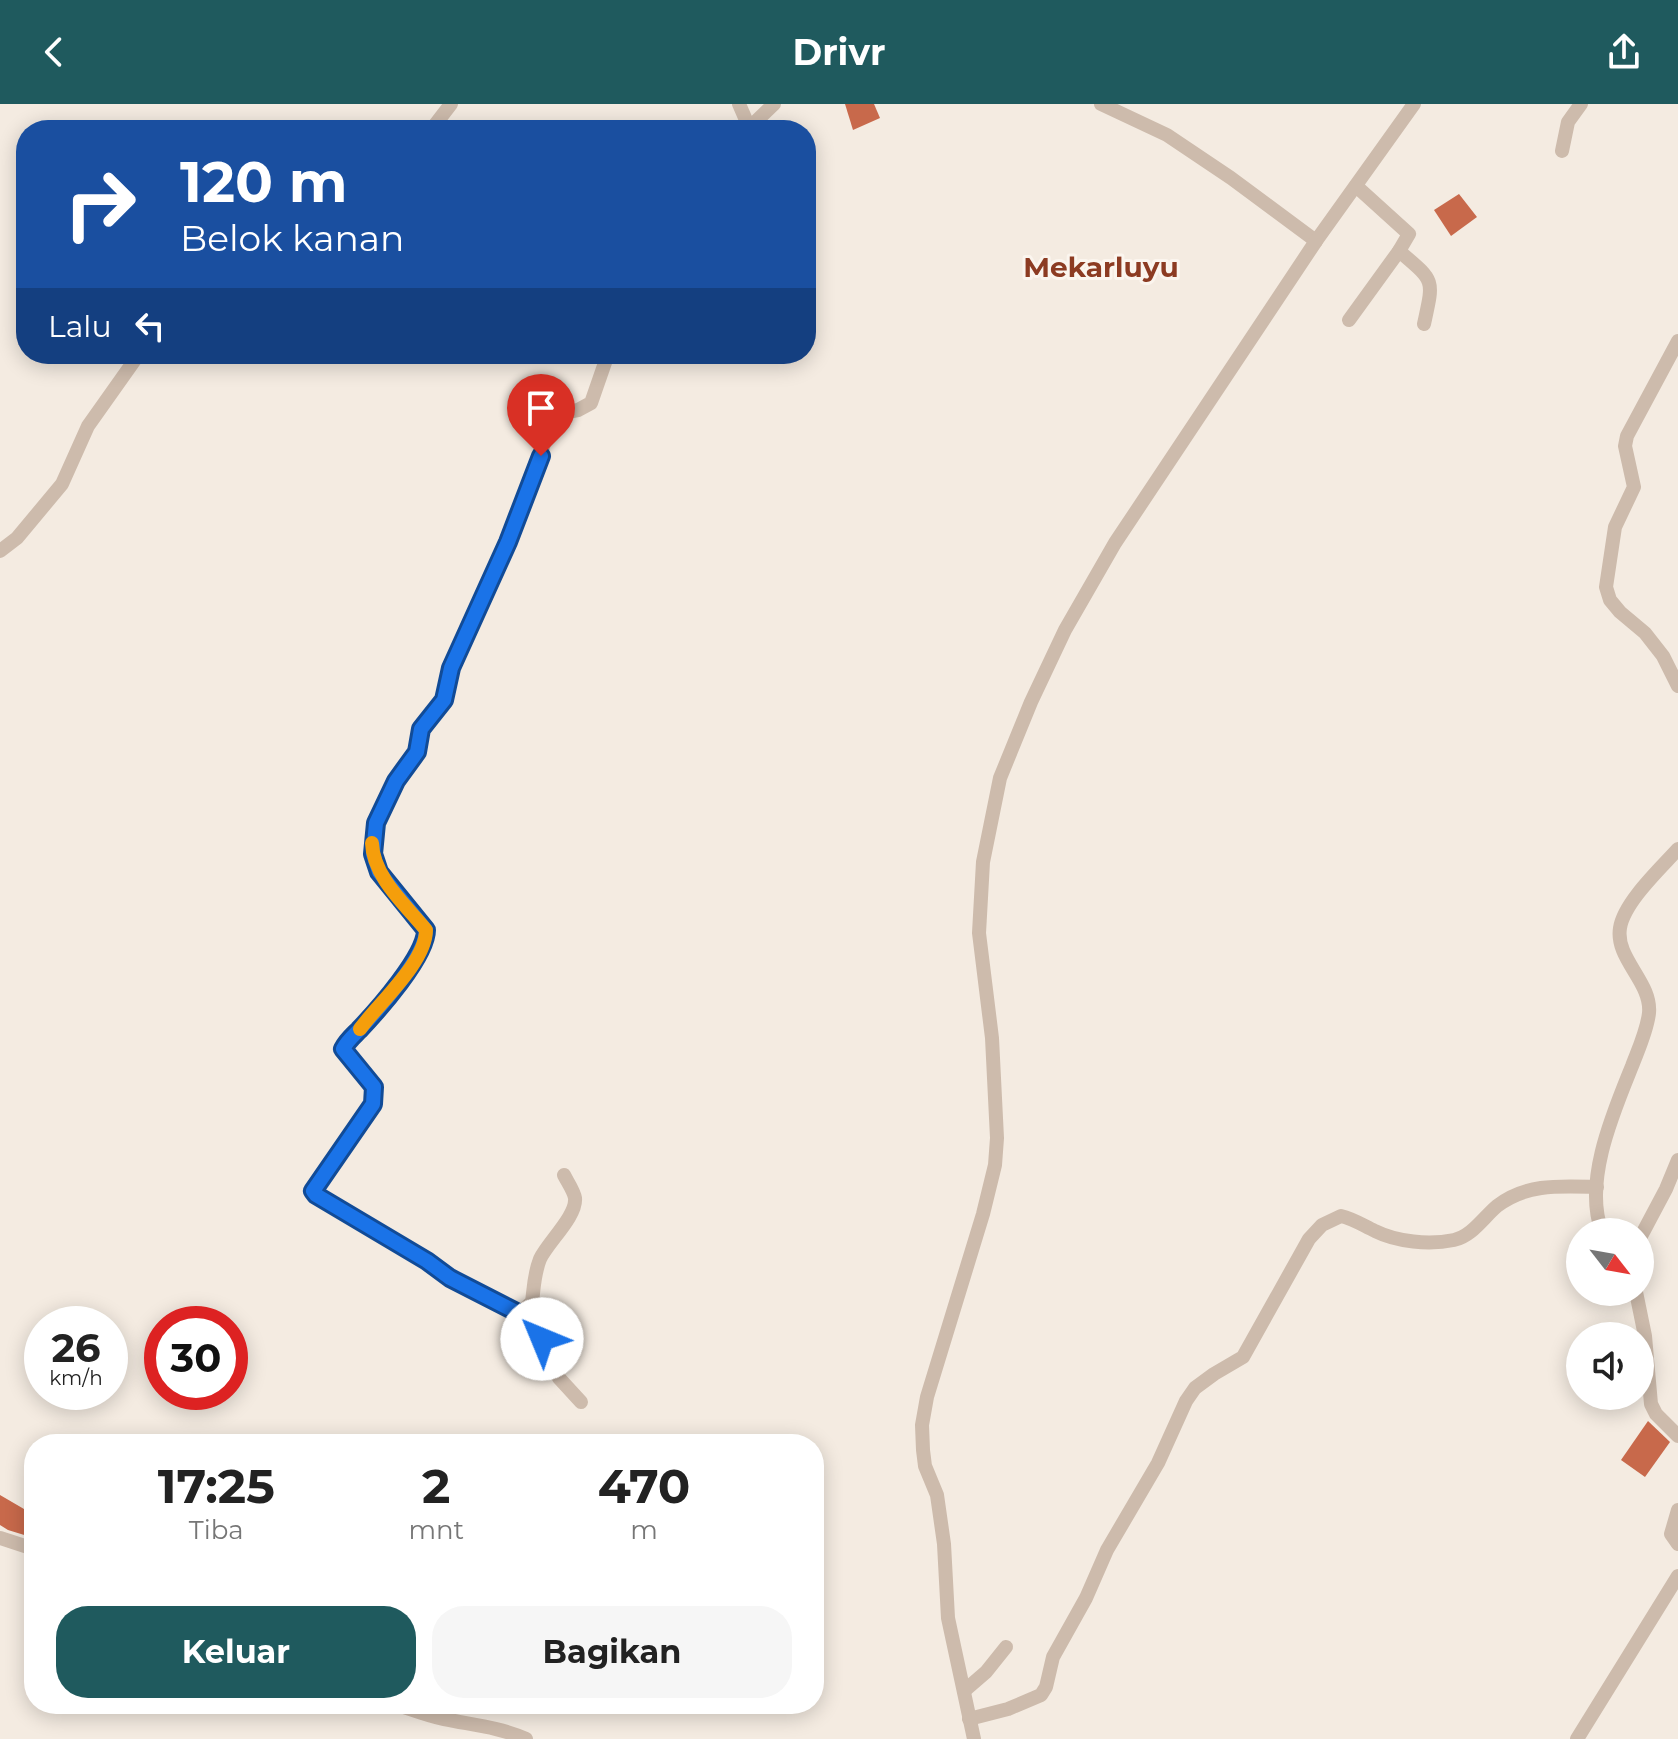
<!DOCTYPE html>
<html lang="id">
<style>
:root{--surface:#fff;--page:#f6f6f6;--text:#222;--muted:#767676;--accent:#1f5a5e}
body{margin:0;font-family:Montserrat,sans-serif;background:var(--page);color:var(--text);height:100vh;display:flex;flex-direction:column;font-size:30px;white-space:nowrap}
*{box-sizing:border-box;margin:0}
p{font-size:26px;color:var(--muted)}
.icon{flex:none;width:44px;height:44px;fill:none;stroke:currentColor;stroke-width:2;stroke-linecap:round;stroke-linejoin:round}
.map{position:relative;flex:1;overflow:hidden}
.details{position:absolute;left:24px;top:1330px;width:800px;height:280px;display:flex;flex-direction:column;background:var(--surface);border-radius:32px;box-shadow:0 4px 20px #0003}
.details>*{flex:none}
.guide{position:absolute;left:16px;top:16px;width:800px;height:244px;border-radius:32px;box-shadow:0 4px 20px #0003;background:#1a4fa0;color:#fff;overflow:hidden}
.needle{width:52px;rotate:121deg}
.fabs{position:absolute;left:1566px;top:1114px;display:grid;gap:16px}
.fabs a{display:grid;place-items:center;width:88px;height:88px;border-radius:50%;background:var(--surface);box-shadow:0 4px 20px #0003;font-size:40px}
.speed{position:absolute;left:24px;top:1202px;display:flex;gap:16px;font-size:40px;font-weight:700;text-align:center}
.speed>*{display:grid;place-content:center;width:104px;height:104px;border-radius:50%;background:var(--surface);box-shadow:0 4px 20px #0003;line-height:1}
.speed small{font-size:20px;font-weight:400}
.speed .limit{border:12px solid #d22;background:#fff;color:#111}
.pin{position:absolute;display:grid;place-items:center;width:68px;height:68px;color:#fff;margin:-82px -34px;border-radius:50% 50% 50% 0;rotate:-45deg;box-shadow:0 0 8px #0007}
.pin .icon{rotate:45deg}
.me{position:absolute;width:88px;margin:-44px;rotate:315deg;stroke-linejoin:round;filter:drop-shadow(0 0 6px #0008)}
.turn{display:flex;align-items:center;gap:28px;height:168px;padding:0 32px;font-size:36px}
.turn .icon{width:104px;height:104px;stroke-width:2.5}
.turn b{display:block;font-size:56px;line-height:68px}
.then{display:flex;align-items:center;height:76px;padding:0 32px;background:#0003;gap:16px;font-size:30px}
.eta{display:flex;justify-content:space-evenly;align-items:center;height:136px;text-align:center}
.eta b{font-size:48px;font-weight:700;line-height:56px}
.cta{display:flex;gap:16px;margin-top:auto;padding:16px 32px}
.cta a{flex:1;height:92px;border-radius:32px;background:var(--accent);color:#fff;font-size:32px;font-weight:700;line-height:92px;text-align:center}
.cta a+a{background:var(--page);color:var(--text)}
header{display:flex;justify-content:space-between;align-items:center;height:104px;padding:0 32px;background:var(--accent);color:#fff;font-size:36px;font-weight:700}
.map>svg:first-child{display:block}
</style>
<header><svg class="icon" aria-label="back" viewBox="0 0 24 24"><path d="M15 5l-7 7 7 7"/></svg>Drivr<svg class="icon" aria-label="share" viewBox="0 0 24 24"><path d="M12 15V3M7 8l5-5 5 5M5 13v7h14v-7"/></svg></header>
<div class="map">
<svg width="1678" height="1635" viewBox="0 0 1678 1635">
<rect width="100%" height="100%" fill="#f4ebe1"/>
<!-- building -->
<g fill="#c8694b">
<path d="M845 0H874L880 14 853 26Z"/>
<path d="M1459 90 1477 113 1451 132 1434 106Z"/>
<path d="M1648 1317 1670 1338 1645 1373 1621 1356Z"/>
<path d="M34 1387V1434L8 1426 0 1421V1391L24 1405Z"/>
</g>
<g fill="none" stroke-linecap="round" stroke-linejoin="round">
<!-- minor -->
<g stroke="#cdbbac" stroke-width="14">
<path d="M739 0 749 23"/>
<path d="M1101 0 1167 31 1231 74 1316 137"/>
<path d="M431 26 451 0"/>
<path d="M747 26 774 0"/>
<path d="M1562 47 1568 18 1581 0"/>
<path d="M1399 147C1435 178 1434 174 1424 220"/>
<path d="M1349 216 1399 147 1409 130 1356 82"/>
<path d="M1678 237 1627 332 1625 342 1634 383 1615 423 1606 483 1610 496 1620 508 1645 529 1663 552 1678 582"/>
<path d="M0 447 17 434 62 380 88 322 139 250"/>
<path d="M1602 1128C1583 1078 1613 1009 1632 962 1638 946 1647 927 1649 909 1652 878 1615 855 1620 824 1624 798 1661 764 1678 745"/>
<path d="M1640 1134 1666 1085 1678 1056"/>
<path d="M1636 1188 1645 1232 1651 1300 1656 1310 1678 1332"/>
<path d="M519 1210 532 1198C534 1183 534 1170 540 1155 548 1138 577 1112 575 1094 574 1087 567 1077 564 1071"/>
<path d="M581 1298 559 1274 536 1222 524 1212 450 1174 427 1157 316 1091 313 1087 373 1000 374 983 343 945C347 937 353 932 359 926 378 906 426 853 426 826L379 768 373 750 376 719 396 677 417 648 421 625 444 596 451 564 508 438 539 359 550 316 557 310 578 306 591 299 608 250"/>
<path d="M1678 1406 1671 1430 1678 1440"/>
<path d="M0 1434 34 1445"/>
<path d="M964 1587 986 1568 1006 1543"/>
<path d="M395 1600C411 1605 428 1612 444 1615 473 1621 499 1623 526 1635"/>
<path d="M969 1615 1008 1605 1041 1591 1046 1583 1053 1553 1086 1494 1107 1446 1158 1359 1186 1297 1195 1284 1214 1270 1243 1253 1309 1135 1322 1121 1341 1112C1354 1115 1364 1122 1375 1127 1397 1138 1429 1141 1454 1136 1472 1132 1483 1114 1497 1102 1527 1079 1561 1082 1597 1083"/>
<path d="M974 1635 948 1514 944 1440 937 1391 925 1362 923 1346 922 1321 927 1293 983 1110 995 1061 997 1034 992 934 979 829 983 758 1000 674 1031 598 1065 526 1115 439 1316 137 1414 0"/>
<path d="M1577 1635 1678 1472"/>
</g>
</g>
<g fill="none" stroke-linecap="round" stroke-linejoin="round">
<defs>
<path id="route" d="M541 352 508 438 451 564 444 596 421 625 417 648 396 677 376 719 373 750 379 768 426 826C426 852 378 906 359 926 353 932 347 937 343 945L374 983 373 1000 313 1087 316 1091 427 1157 450 1174 524 1212 536 1222 542 1235"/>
</defs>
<!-- route casing -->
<use href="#route" stroke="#114b97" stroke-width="20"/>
<!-- route -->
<use href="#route" stroke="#1a73e8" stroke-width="14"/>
<!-- slow -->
<path stroke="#f59e0b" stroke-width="14" d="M360 925C379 899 426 858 426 826 406 801 373 773 372 739"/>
</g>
<g text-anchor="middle" stroke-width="6" stroke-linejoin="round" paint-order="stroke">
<!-- quarter labels -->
<g font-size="28" font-weight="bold" fill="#8c3b22" stroke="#fbf5ee">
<text x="1101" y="173">Mekarluyu</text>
</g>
</g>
</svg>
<div class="fabs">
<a><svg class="needle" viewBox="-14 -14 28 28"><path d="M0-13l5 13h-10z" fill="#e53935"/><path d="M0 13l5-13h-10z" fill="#767676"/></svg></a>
<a><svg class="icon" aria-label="sound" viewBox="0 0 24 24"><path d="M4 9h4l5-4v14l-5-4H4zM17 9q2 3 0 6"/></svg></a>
</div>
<div class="speed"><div>26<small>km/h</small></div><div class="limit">30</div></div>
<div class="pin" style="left:541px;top:352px;background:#d93025"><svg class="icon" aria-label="arrive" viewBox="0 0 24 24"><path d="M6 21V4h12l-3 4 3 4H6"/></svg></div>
<svg class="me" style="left:542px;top:1235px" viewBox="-20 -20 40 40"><circle r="19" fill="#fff"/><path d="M0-13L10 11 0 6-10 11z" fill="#1a73e8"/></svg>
<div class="guide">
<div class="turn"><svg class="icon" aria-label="right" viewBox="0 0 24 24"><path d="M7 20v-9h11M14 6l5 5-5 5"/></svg><div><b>120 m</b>Belok kanan</div></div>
<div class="then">Lalu<svg class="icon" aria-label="left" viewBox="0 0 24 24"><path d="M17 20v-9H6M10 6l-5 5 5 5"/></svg></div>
</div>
<section class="details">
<div class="eta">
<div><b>17:25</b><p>Tiba</p></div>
<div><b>2</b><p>mnt</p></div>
<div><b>470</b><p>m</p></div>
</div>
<div class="cta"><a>Keluar</a><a>Bagikan</a></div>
</section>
</div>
